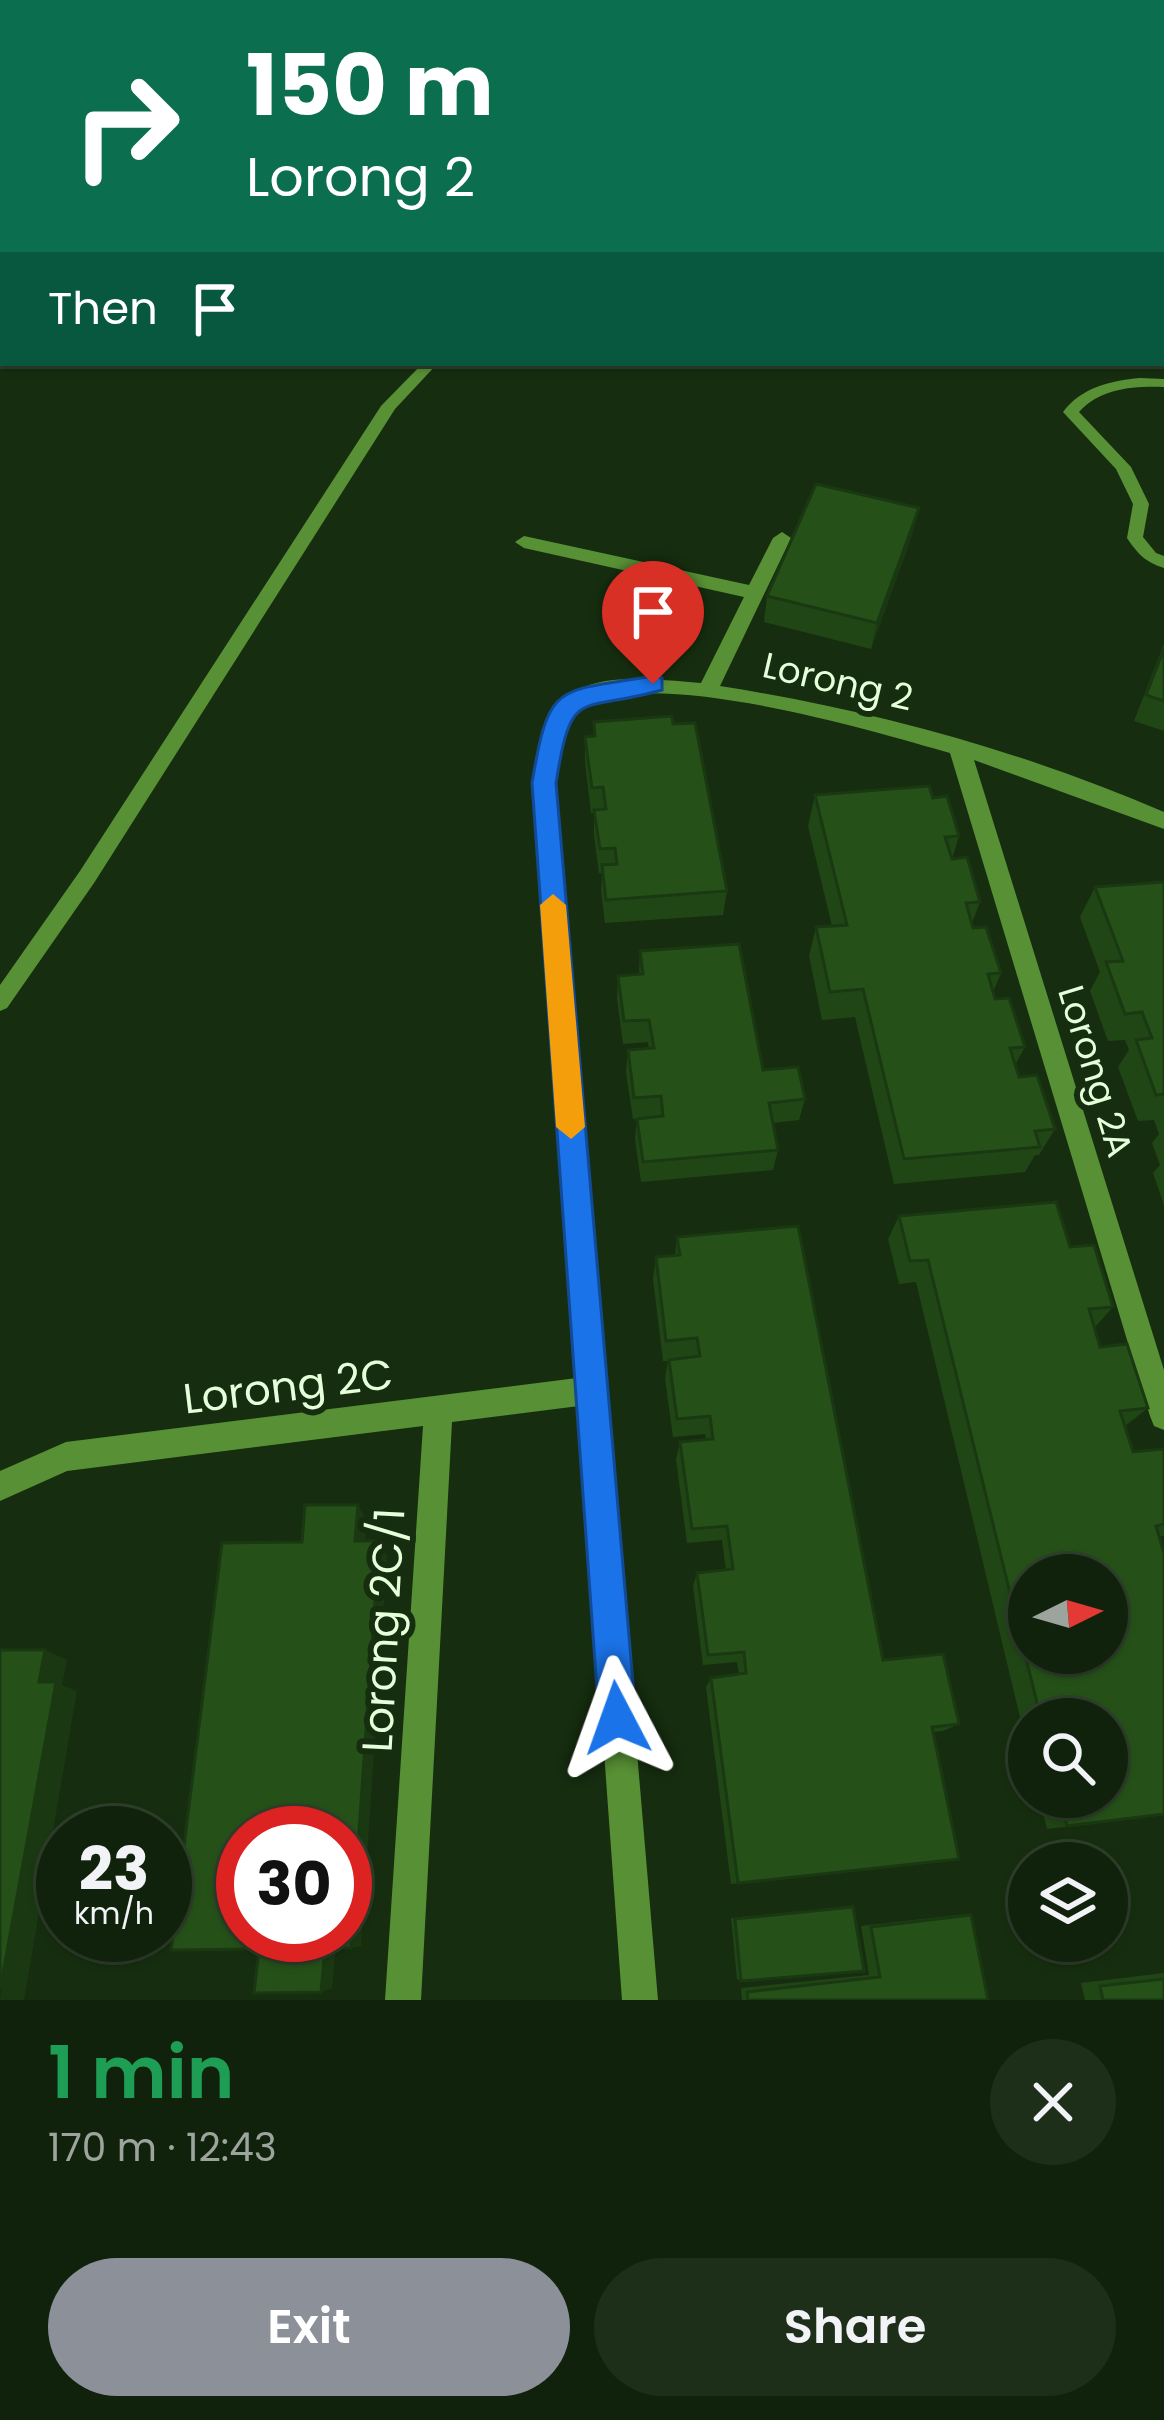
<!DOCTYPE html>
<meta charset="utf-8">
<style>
:root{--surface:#10220b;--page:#1e2f19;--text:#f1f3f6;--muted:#9ca49d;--line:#303f2c;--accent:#8c9099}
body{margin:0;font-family:Poppins,sans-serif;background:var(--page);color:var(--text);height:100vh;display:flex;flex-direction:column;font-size:45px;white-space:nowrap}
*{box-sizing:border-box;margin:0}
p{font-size:39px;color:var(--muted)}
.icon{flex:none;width:66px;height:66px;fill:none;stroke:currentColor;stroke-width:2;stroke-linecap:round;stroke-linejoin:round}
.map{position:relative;height:2000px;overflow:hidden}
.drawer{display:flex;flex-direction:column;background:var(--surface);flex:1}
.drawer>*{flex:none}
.hud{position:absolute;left:0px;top:0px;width:1164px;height:366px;box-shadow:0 3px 9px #0004,0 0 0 3px var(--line);background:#0b6e4f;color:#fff;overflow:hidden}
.needle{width:78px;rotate:85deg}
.tools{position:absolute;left:1008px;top:1554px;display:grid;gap:24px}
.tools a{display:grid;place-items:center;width:120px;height:120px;border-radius:50%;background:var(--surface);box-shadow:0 3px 9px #0004,0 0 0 3px var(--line);font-size:60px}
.speed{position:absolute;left:36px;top:1806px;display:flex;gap:24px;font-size:60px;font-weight:700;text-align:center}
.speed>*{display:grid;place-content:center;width:156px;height:156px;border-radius:50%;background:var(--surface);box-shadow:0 3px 9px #0004,0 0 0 3px var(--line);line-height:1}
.speed small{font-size:30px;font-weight:400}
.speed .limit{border:18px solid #d22;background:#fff;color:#111}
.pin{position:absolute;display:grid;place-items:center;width:102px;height:102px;color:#fff;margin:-123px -51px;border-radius:50% 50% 50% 0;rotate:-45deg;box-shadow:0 0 12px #0007}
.pin .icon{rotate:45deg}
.me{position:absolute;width:132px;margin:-66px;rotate:356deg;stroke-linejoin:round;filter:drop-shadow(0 0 9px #0008)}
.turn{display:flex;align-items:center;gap:42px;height:252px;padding:0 48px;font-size:54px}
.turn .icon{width:156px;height:156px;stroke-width:2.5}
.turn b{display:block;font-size:84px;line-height:102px}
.then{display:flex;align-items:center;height:114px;padding:0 48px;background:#0003;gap:24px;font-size:45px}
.round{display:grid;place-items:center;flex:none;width:126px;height:126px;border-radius:63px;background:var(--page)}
.overview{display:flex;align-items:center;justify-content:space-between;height:204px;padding:0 48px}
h1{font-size:72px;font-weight:600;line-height:90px;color:#1e9e55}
.cta{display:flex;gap:24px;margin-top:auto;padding:24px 48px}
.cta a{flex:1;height:138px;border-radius:72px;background:var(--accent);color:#fff;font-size:48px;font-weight:600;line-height:138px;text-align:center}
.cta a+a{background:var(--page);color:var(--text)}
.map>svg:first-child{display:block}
</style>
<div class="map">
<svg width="1164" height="2000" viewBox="0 0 1164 2000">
<rect width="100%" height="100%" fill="#162e0f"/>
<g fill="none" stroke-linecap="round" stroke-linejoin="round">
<!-- lane -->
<g fill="#589135" fill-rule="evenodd">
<path d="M423 363H438L395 409 94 883 7 1008 0 1011V985L80 871 381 406Z"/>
<path d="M1140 378 1164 379V387C1133 386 1101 388 1079 412L1131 467 1149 504 1143 537 1156 553 1164 556V568C1145 562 1138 554 1127 538L1133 504 1116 469 1063 412C1082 387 1110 381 1140 378Z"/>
</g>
<!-- street -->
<g fill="#589135" fill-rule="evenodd">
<path d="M1164 58V67L1161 68V59Z"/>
<path d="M782 532 791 538 720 686C872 710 1023 751 1164 812V829L974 760 1164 1370V1430L1154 1426 1150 1416 950 753C869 730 650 664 577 708L561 733 555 783 658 2000H622L579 1406 452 1422 421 2000H385L423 1426 67 1471 0 1501V1471L66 1442 577 1378 533 783C544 668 604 675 701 683L744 597 524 548 515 542 524 536 749 585 773 538Z"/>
</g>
<!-- secondary -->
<g fill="#aaff72" fill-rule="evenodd">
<path d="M392 0H420L423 3H395Z"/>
<path d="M1161 229 1164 230V241L1161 240Z"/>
</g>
</g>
<!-- wall -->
<g fill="#204616">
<path d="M1062 0H1164L1161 3H1062Z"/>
<path d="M919 508 912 535 871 649 764 622 767 596Z"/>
<path d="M1164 644V731L1134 721Z"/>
<path d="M594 722 673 724 727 891 723 915 605 923 601 890 602 873H599L594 835V813H591L585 762V737L594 736Z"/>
<path d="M815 795 933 798 959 836 952 859 980 902 972 923 973 928 1001 973 993 992 995 999 1025 1047 1015 1065 1019 1077 1055 1129 1039 1155H1035L1025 1172 894 1184 855 1017 822 1020 809 956 816 927 832 926 808 826Z"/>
<path d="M1164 882V1205L1153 1173 1160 1165 1152 1143 1159 1134 1154 1120 1138 1121 1118 1067 1129 1050 1125 1040 1108 1041 1090 991 1100 972 1080 917 1095 887Z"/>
<path d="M640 951 763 1070 805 1099 799 1120 773 1123 778 1150 773 1170 641 1182 635 1139 637 1119H633L626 1072 628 1050 649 1049 648 1042 623 1044 617 999 618 976 639 975Z"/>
<path d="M899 1216 1070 1247 1113 1307 1095 1327 1100 1347 1148 1408 1125 1426 1133 1452H1164V1536L1159 1537 1164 1815 1047 1829 1039 1797H1107V1719H1029V1755L916 1282 899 1284 888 1239Z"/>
<path d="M677 1237 883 1660 959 1724 943 1731 933 1732 959 1859 731 1884 706 1687 711 1678 739 1674 737 1662 703 1665 693 1586 697 1573 726 1570 722 1540 687 1543 676 1459 680 1442 706 1439 705 1434 673 1437 665 1379 668 1361H663L653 1279 656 1257 675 1255Z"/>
<path d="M847 1907 741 1981 737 1979 731 1918Z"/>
<path d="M957 1915H971L988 2000H742L741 1988 869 1975 861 1926Z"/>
<path d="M1164 1973V2000H1085L1081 1983Z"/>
</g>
<!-- shaded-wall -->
<g fill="#1a3912">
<path d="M134 0H158L155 3H131Z"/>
<path d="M1164 3V30L1161 31V4Z"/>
<path d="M919 508 912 535 871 649 877 623Z"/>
<path d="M358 1505 367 1520 364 1555 355 1541Z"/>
<path d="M379 1541 387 1555 361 1946 351 1948Z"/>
<path d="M45 1650 67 1660 62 1685 77 1691 24 2000H0L39 1682Z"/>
<path d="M336 1946 332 1988 321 1992 325 1948Z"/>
</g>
<!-- building -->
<g fill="#255119" stroke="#1a3912" stroke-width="3" fill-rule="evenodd">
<path d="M10 0H44L41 3 9 1Z"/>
<path d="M90 0H134L131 3H108Z"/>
<path d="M1134 0H1164V3H1142Z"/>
<path d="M816 484 919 508 877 623 767 596Z"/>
<path d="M1164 649V701L1146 695Z"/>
<path d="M672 716 673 724 695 723 727 891 606 900 602 865 617 864 615 848 600 849 594 810 606 809 603 787 592 788 585 737 595 736 594 722Z"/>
<path d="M929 786 933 798 947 796 959 836 945 837 952 859 967 857 980 902 966 903 973 928 986 927 1001 973 988 974 995 999 1009 998 1025 1047 1010 1048 1019 1077 1037 1075 1055 1129 1035 1131 1040 1147 904 1159 863 989 830 992 816 927 847 925 815 795Z"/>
<path d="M1164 882V1094L1156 1095 1136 1040 1152 1038 1142 1012 1125 1014 1106 962 1123 961 1095 887Z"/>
<path d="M739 944 763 1070 798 1067 805 1099 769 1103 778 1150 643 1162 637 1119 663 1116 661 1096 634 1098 628 1050 654 1048 649 1020 624 1021 618 976 643 974 640 951Z"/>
<path d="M1056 1202 1070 1247 1094 1245 1113 1307 1089 1309 1100 1347 1127 1344 1148 1408 1120 1411 1133 1452 1163 1449 1164 1452V1524L1156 1526 1164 1553V1814L1067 1826 1060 1797H1107V1719H1041L928 1260 910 1261 899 1216ZM1029 1575H1107V1653H1029Z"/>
<path d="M798 1226 883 1660 943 1654 959 1724 932 1727 959 1859 738 1883 711 1678 746 1673 744 1652 708 1655 697 1573 733 1569 727 1526 692 1529 680 1442 713 1439 710 1416 677 1419 669 1360 700 1356 697 1338 666 1341 656 1257 680 1255 677 1237Z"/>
<path d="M305 1505H358L355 1541H379L351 1948H325L321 1992 254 1993 259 1949 171 1950 222 1543 302 1542ZM243 1833H345V1935H243Z"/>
<path d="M0 1650H45L39 1682H56L0 1990Z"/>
<path d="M853 1907 864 1971 741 1981 735 1919Z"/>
<path d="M971 1915 988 2000H748L747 1992 880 1977 871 1927Z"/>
<path d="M1164 1979V2000H1103L1100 1986Z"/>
</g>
<!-- route -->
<path fill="#1a73e8" stroke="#114b97" stroke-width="3" d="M653 676 662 678V690C578 714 572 684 556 783L636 1718 630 1731 617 1737 605 1731 599 1718 532 783C549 681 556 692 653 676Z"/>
<!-- slow -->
<path fill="#f59e0b" d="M553 894 566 905 585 1127 571 1139 556 1127 540 905Z"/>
<g text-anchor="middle" stroke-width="12" stroke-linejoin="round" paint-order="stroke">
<!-- street labels -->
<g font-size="36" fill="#e6ffdb" stroke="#162e0f">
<text transform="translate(838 681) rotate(13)" y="13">Lorong 2</text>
<text transform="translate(1096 1071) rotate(73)" y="13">Lorong 2A</text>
</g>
<!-- near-street labels -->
<g font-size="42" fill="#e6ffdb" stroke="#162e0f">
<text transform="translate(288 1386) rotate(-7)" y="15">Lorong 2C</text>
<text transform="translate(383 1630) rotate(-87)" y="15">Lorong 2C/1</text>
</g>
</g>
</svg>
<div class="tools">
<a><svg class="needle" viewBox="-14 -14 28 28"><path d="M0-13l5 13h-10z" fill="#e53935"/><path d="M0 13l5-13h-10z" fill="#9ca49d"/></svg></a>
<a><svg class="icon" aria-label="search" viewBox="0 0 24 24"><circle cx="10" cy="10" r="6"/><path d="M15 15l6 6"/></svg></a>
<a><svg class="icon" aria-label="layers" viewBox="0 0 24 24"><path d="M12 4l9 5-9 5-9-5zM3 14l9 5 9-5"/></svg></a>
</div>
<div class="speed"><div>23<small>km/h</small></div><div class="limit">30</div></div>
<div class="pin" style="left:653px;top:684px;background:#d93025"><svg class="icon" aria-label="arrive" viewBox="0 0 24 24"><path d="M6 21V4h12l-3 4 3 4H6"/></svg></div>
<svg class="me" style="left:617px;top:1718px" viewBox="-20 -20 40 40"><path d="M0-17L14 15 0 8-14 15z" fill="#1a73e8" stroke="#fff" stroke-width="4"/></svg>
<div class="hud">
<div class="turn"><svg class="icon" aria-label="right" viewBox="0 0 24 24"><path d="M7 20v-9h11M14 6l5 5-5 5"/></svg><div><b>150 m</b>Lorong 2</div></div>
<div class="then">Then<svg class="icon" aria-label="arrive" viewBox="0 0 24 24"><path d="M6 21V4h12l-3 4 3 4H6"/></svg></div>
</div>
</div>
<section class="drawer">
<div class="overview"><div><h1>1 min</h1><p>170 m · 12:43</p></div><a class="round"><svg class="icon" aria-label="close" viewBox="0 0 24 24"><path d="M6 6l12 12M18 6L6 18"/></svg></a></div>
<div class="cta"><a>Exit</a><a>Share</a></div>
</section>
